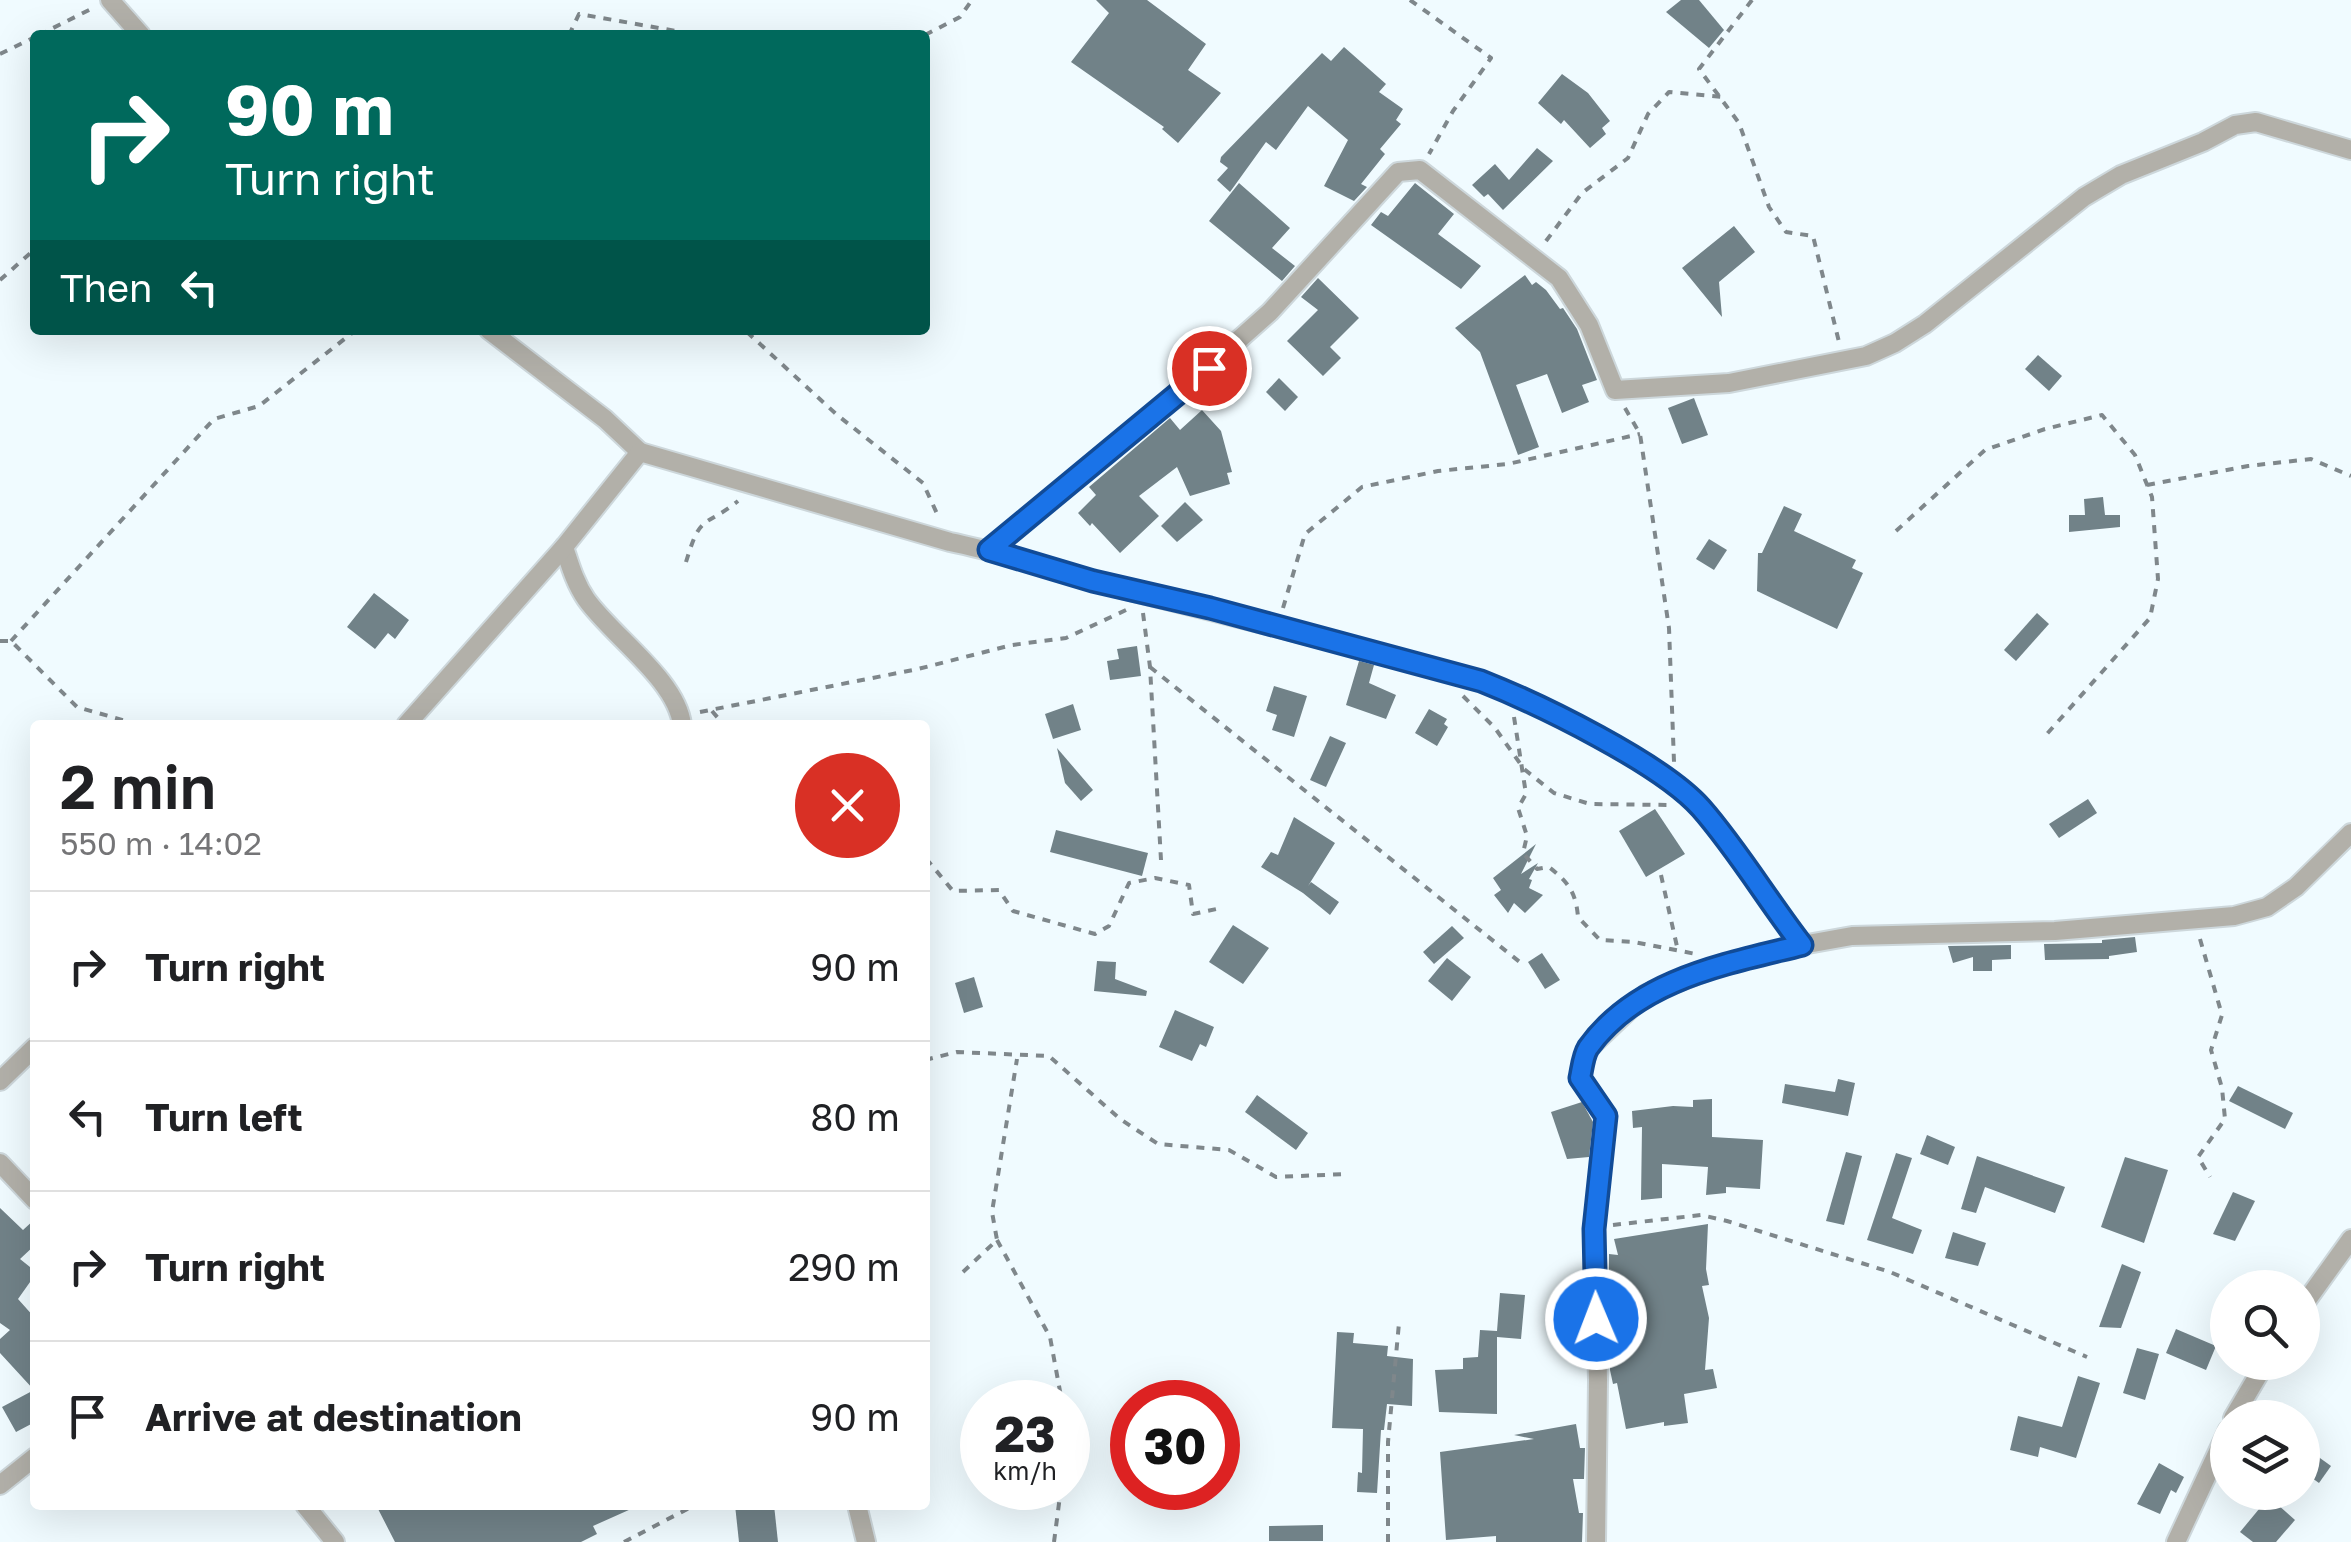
<!DOCTYPE html>
<meta charset="utf-8">
<style>
:root{--surface:#fff;--page:#f6f6f6;--text:#202124;--muted:#757577;--line:#e0e0e0}
body{margin:0;font-family:"Golos Text",sans-serif;background:var(--page);color:var(--text);height:100vh;display:flex;flex-direction:column;font-size:38px;white-space:nowrap}
*{box-sizing:border-box;margin:0}
p{font-size:32px;color:var(--muted)}
.icon{flex:none;width:55px;height:55px;fill:none;stroke:currentColor;stroke-width:2;stroke-linecap:round;stroke-linejoin:round}
.map{position:relative;flex:1;overflow:hidden}
.panel{position:absolute;left:30px;top:720px;width:900px;height:790px;display:flex;flex-direction:column;background:var(--surface);border-radius:10px;box-shadow:0 10px 40px #0002}
.panel>*{flex:none}
.top-card{position:absolute;left:30px;top:30px;width:900px;height:305px;border-radius:10px;box-shadow:0 10px 40px #0002;background:#00695c;color:#fff;overflow:hidden}
.fabs{position:absolute;left:2210px;top:1270px;display:grid;gap:20px}
.fabs a{display:grid;place-items:center;width:110px;height:110px;border-radius:50%;background:var(--surface);box-shadow:0 10px 40px #0002;font-size:50px}
.speed{position:absolute;left:960px;top:1380px;display:flex;gap:20px;font-size:50px;font-weight:700;text-align:center}
.speed>*{display:grid;place-content:center;width:130px;height:130px;border-radius:50%;background:var(--surface);box-shadow:0 10px 40px #0002;line-height:1}
.speed small{font-size:25px;font-weight:400}
.speed .limit{border:15px solid #d22;background:#fff;color:#111}
.pin{position:absolute;display:grid;place-items:center;width:85px;height:85px;color:#fff;margin:-42px;border:5px solid #fff;border-radius:50%;box-shadow:0 2px 10px #0007}
.me{position:absolute;width:110px;margin:-55px;rotate:359deg;stroke-linejoin:round;filter:drop-shadow(0 0 8px #0008)}
.turn{display:flex;align-items:center;gap:35px;height:210px;padding:0 30px;font-size:45px}
.turn .icon{width:130px;height:130px;stroke-width:2.5}
.turn b{display:block;font-size:70px;line-height:85px}
.then{display:flex;align-items:center;height:95px;padding:0 30px;background:#0003;gap:20px;font-size:38px}
.round{display:grid;place-items:center;flex:none;width:105px;height:105px;border-radius:52px;background:var(--page)}
.overview{display:flex;align-items:center;justify-content:space-between;height:170px;padding:0 30px}
h1{font-size:60px;font-weight:600;line-height:75px}
ul{padding:0;list-style:none}
li{display:flex;align-items:center;gap:30px;height:150px;padding:0 30px;border-top:2px solid var(--line)}
li div{flex:1}
li b{display:block;font-size:38px}
li em{font-style:normal}
.map>svg:first-child{display:block}
</style>
<div class="map">
<svg width="2351" height="1542" viewBox="0 0 2351 1542">
<rect width="100%" height="100%" fill="#f0fbff"/>
<!-- building -->
<g fill="#718288">
<path d="M1096 0H1147L1206 44 1188 70 1221 93 1178 143 1162 129 1164 127 1071 62 1109 13Z"/>
<path d="M1681 0H1699L1724 30 1709 48 1666 12Z"/>
<path d="M1344 47 1386 84 1379 92 1403 109 1396 120 1401 124 1380 149 1385 154 1361 184 1367 187 1354 201 1324 186 1348 140 1308 106 1276 150 1266 142 1230 192 1217 180 1228 168 1220 162 1221 157 1322 53 1331 61Z"/>
<path d="M1562 74 1588 93 1610 121 1602 128 1606 134 1590 148 1564 120 1561 124 1538 103Z"/>
<path d="M1537 148 1553 161 1503 210 1488 194 1484 197 1472 185 1495 164 1509 180Z"/>
<path d="M1239 183 1290 228 1272 248 1295 266 1282 281 1209 221Z"/>
<path d="M1415 183 1454 214 1438 234 1481 266 1461 289 1371 225 1381 212 1388 216Z"/>
<path d="M1734 226 1755 252 1719 282 1722 317 1682 268Z"/>
<path d="M1525 275 1532 285 1536 282 1546 290 1560 309 1563 308 1577 329 1597 380 1582 385 1589 402 1562 413 1547 374 1516 385 1539 447 1518 455 1480 352 1455 328Z"/>
<path d="M1318 278 1359 318 1330 347 1341 358 1323 376 1287 341 1318 310 1301 297Z"/>
<path d="M2038 355 2062 376 2049 391 2025 369Z"/>
<path d="M1279 378 1298 397 1285 411 1266 392Z"/>
<path d="M1694 398 1708 435 1682 444 1668 408Z"/>
<path d="M1202 410 1221 431 1232 472 1227 473 1230 484 1190 496 1177 467 1139 496 1159 516 1120 553 1092 523 1090 526 1078 513 1096 495 1089 487 1170 418 1180 430Z"/>
<path d="M2103 497 2105 515H2120V527L2069 532V515H2085L2084 499Z"/>
<path d="M1185 502 1203 520 1177 542 1161 526Z"/>
<path d="M1784 506 1802 514 1794 531 1856 560 1852 568 1863 573 1837 629 1757 591 1758 553H1762Z"/>
<path d="M1709 539 1727 550 1714 570 1696 559Z"/>
<path d="M374 593 409 620 395 639 388 633 375 649 347 627Z"/>
<path d="M2037 613 2049 624 2016 661 2004 650Z"/>
<path d="M1137 646 1141 676 1110 680 1107 661 1119 659 1117 649Z"/>
<path d="M1359 661 1374 665 1369 683 1396 695 1386 719 1346 705Z"/>
<path d="M1274 686 1307 696 1294 737 1272 730 1277 715 1266 711Z"/>
<path d="M1073 704 1081 730 1053 739 1045 714Z"/>
<path d="M1429 709 1447 719 1444 724 1448 727 1437 746 1415 733Z"/>
<path d="M1330 736 1346 743 1326 787 1310 780Z"/>
<path d="M1057 748 1093 790 1081 801 1065 783Z"/>
<path d="M2088 799 2097 813 2059 838 2049 824Z"/>
<path d="M1655 809 1685 854 1646 877 1619 831Z"/>
<path d="M1294 817 1335 843 1308 886 1311 882 1339 902 1330 915 1303 893 1261 867 1271 852 1278 855Z"/>
<path d="M1056 830 1148 853 1142 876 1050 852Z"/>
<path d="M1536 844 1521 874 1538 863 1529 879 1532 880 1529 888 1543 895 1525 913 1514 903 1508 913 1494 895 1501 890 1493 878Z"/>
<path d="M1233 925 1269 948 1243 984 1209 962Z"/>
<path d="M1452 926 1464 938 1434 964 1423 952Z"/>
<path d="M2135 937 2137 952 2109 956V959L2045 960 2044 944 2102 943V940Z"/>
<path d="M2011 945V959L1992 960V971H1973V957L1953 963 1948 946Z"/>
<path d="M1542 953 1560 980 1545 989 1528 962Z"/>
<path d="M1447 958 1471 977 1452 1001 1428 981Z"/>
<path d="M1097 961 1116 962 1115 979 1147 991 1146 996 1094 991Z"/>
<path d="M974 977 983 1007 964 1013 955 983Z"/>
<path d="M1175 1010 1214 1027 1206 1047 1200 1044 1192 1061 1159 1047Z"/>
<path d="M1838 1079 1855 1083 1848 1116 1782 1103 1785 1084 1835 1092Z"/>
<path d="M2238 1086 2293 1113 2285 1129 2229 1101Z"/>
<path d="M1257 1095 1308 1133 1296 1150 1245 1112Z"/>
<path d="M1712 1099V1137L1763 1140 1760 1189 1726 1187V1193L1706 1195 1708 1167 1662 1164V1198L1641 1200 1642 1127 1633 1128 1632 1111 1673 1106 1693 1107V1100Z"/>
<path d="M1582 1102 1593 1122 1589 1157 1567 1159 1551 1112Z"/>
<path d="M1927 1135 1955 1147 1948 1165 1920 1154Z"/>
<path d="M1846 1152 1862 1156 1844 1225 1826 1221Z"/>
<path d="M1896 1153 1912 1158 1892 1218 1922 1230 1913 1254 1867 1240Z"/>
<path d="M1977 1156 2065 1187 2055 1213 1985 1187 1976 1213 1961 1209Z"/>
<path d="M2125 1157 2168 1170 2144 1243 2101 1227Z"/>
<path d="M2233 1192 2255 1201 2235 1241 2213 1234Z"/>
<path d="M0 1208 23 1230 35 1219V1245L20 1259 35 1271V1275L18 1299 35 1318V1422L16 1432 2 1407 34 1390 0 1353V1339L10 1330 0 1323Z"/>
<path d="M1708 1224 1706 1269 1709 1285 1702 1286 1709 1318 1705 1370 1713 1369 1717 1388 1684 1394 1688 1423 1664 1426V1422L1626 1429 1617 1383 1613 1384 1610 1370V1362L1614 1361 1609 1333V1254L1618 1255 1614 1239Z"/>
<path d="M1953 1232 1986 1243 1978 1266 1945 1258Z"/>
<path d="M2122 1264 2141 1272 2121 1328 2099 1327Z"/>
<path d="M1500 1293 1525 1295 1521 1339 1497 1337V1414L1439 1412 1435 1370 1463 1369V1358L1478 1357 1480 1330 1497 1331Z"/>
<path d="M2176 1329 2216 1346 2206 1370 2166 1353Z"/>
<path d="M1337 1332 1354 1333 1353 1343 1388 1346 1387 1356 1413 1359 1412 1406 1387 1404 1384 1430H1381L1377 1493 1357 1492 1358 1472 1362 1473 1363 1429 1332 1428Z"/>
<path d="M2137 1348 2159 1354 2145 1400 2123 1393Z"/>
<path d="M2078 1376 2100 1383 2076 1458 2040 1447 2038 1457 2010 1450 2018 1416 2062 1427Z"/>
<path d="M1576 1424 1580 1448H1585L1584 1479H1573L1579 1513H1583L1582 1542H1496V1536L1446 1540 1440 1452 1534 1439 1514 1435Z"/>
<path d="M2302 1445 2331 1466 2319 1483 2302 1471Z"/>
<path d="M2159 1463 2184 1477 2176 1493 2171 1490 2160 1514 2137 1504Z"/>
<path d="M2269 1497 2295 1520 2276 1542H2253L2240 1532Z"/>
<path d="M376 1505H640L593 1526 597 1534 581 1542H395Z"/>
<path d="M735 1505H774L778 1542H739Z"/>
<path d="M1323 1525V1541H1269V1526Z"/>
</g>
<g fill="none" stroke-linecap="round" stroke-linejoin="round">
<defs>
<g id="street">
<path d="M110 0 141 35"/>
<path d="M489 330 605 419 640 452"/>
<path d="M564 547C570 565 575 583 586 599 612 636 677 680 682 725"/>
<path d="M989 550 1146 422 1270 312 1398 172 1420 170 1559 278 1589 325 1615 390 1729 383 1866 356 1895 343 1925 324 2084 197 2121 175 2203 142 2235 125 2256 122 2351 150"/>
<path d="M406 725 564 547 640 452 950 542C1010 554 1067 575 1126 590 1245 619 1363 649 1481 681 1539 704 1660 763 1701 808 1738 850 1767 901 1802 945"/>
<path d="M0 1081 35 1047"/>
<path d="M0 1163 35 1200"/>
<path d="M2302 1307 2351 1239"/>
<path d="M2233 1418 2266 1362"/>
<path d="M0 1485 35 1457"/>
<path d="M305 1505 335 1542"/>
<path d="M857 1505 866 1542"/>
<path d="M1596 1542 1598 1380 1594 1229 1606 1116 1581 1078 1586 1051 1646 994 1718 967 1802 945 1852 936 2055 931 2234 916 2267 907 2296 887 2351 833"/>
<path d="M2176 1542 2228 1430"/>
</g>
</defs>
<!-- street casing -->
<use href="#street" stroke="#cdd7db" stroke-width="22"/>
<!-- path -->
<g stroke="#7f878b" stroke-width="4" stroke-dasharray="8 8" stroke-linecap="butt">
<path d="M1410 0 1491 58 1453 111 1429 154"/>
<path d="M1752 0 1699 69 1739 123 1769 207 1786 232 1813 236 1839 342"/>
<path d="M39 35 93 8"/>
<path d="M569 35 579 14 699 35"/>
<path d="M925 35 960 17 972 0"/>
<path d="M0 54 35 37"/>
<path d="M1546 241 1582 193 1628 158 1648 114 1669 92 1722 97"/>
<path d="M0 280 35 249"/>
<path d="M747 332 836 414 923 483 939 518"/>
<path d="M1625 408 1640 434 1669 628 1674 762"/>
<path d="M2147 485 2248 466 2311 459 2351 476"/>
<path d="M1896 531 1985 450 2045 429 2102 415 2135 455 2152 497 2158 579 2150 618 2046 735"/>
<path d="M686 562C701 512 703 529 738 501"/>
<path d="M1283 608 1305 534 1362 487 1438 471 1508 464 1640 434"/>
<path d="M1143 613 1150 667 1161 860"/>
<path d="M0 641H11L77 707 140 725"/>
<path d="M11 641 214 419 259 406 356 330"/>
<path d="M1150 667 1521 963"/>
<path d="M1463 696 1495 728 1524 769 1554 793 1590 804 1669 805"/>
<path d="M712 711 724 725"/>
<path d="M700 712 918 669 1012 645 1066 638 1126 610"/>
<path d="M1514 717 1526 794 1518 808 1527 836 1523 853 1537 869 1549 867C1568 882 1576 892 1578 917L1600 940 1634 942 1696 954"/>
<path d="M925 864 929 862 953 891 999 890 1013 911 1095 934 1109 926 1129 883 1155 878 1189 885 1193 914 1221 908"/>
<path d="M1661 875 1678 951"/>
<path d="M2200 939 2222 1015 2211 1050 2222 1088 2225 1119 2198 1157 2210 1177"/>
<path d="M925 1060 957 1052 1049 1056 1120 1119 1158 1144 1229 1150 1276 1177 1346 1174"/>
<path d="M1613 1225 1701 1215 1727 1221 1890 1272 2087 1357"/>
<path d="M997 1240 1050 1337 1062 1402"/>
<path d="M963 1272 997 1240 992 1212 1017 1059"/>
<path d="M624 1542 695 1505"/>
<path d="M1054 1542 1061 1488"/>
<path d="M1388 1542V1442L1399 1323"/>
</g>
<!-- street -->
<use href="#street" stroke="#b2b0a9" stroke-width="18"/>
</g>
<g fill="none" stroke-linecap="round" stroke-linejoin="round">
<defs>
<path id="route" d="M1209 368 989 550 1093 581 1210 608 1481 681C1539 704 1661 763 1701 808 1737 849 1768 901 1802 945 1726 964 1637 979 1588 1048 1583 1056 1582 1069 1580 1078L1606 1116 1594 1229 1596 1319"/>
</defs>
<!-- route casing -->
<use href="#route" stroke="#114b97" stroke-width="25"/>
<!-- route -->
<use href="#route" stroke="#1a73e8" stroke-width="18"/>
</g>
</svg>
<div class="fabs">
<a><svg class="icon" aria-label="search" viewBox="0 0 24 24"><circle cx="10" cy="10" r="6"/><path d="M15 15l6 6"/></svg></a>
<a><svg class="icon" aria-label="layers" viewBox="0 0 24 24"><path d="M12 4l9 5-9 5-9-5zM3 14l9 5 9-5"/></svg></a>
</div>
<div class="speed"><div>23<small>km/h</small></div><div class="limit">30</div></div>
<div class="pin" style="left:1209px;top:368px;background:#d93025"><svg class="icon" aria-label="arrive" viewBox="0 0 24 24"><path d="M6 21V4h12l-3 4 3 4H6"/></svg></div>
<svg class="me" style="left:1596px;top:1319px" viewBox="-20 -20 40 40"><circle r="17" fill="#1a73e8" stroke="#fff" stroke-width="3"/><path d="M0-11L8 9 0 5-8 9z" fill="#fff"/></svg>
<div class="top-card">
<div class="turn"><svg class="icon" aria-label="right" viewBox="0 0 24 24"><path d="M7 20v-9h11M14 6l5 5-5 5"/></svg><div><b>90 m</b>Turn right</div></div>
<div class="then">Then<svg class="icon" aria-label="left" viewBox="0 0 24 24"><path d="M17 20v-9H6M10 6l-5 5 5 5"/></svg></div>
</div>
<section class="panel">
<div class="overview"><div><h1>2 min</h1><p>550 m · 14:02</p></div><a class="round" style="background:#d93025;color:#fff"><svg class="icon" aria-label="close" viewBox="0 0 24 24"><path d="M6 6l12 12M18 6L6 18"/></svg></a></div>
<ul>
<li><svg class="icon" aria-label="right" viewBox="0 0 24 24"><path d="M7 20v-9h11M14 6l5 5-5 5"/></svg><div><b>Turn right</b></div><em>90 m</em></li>
<li><svg class="icon" aria-label="left" viewBox="0 0 24 24"><path d="M17 20v-9H6M10 6l-5 5 5 5"/></svg><div><b>Turn left</b></div><em>80 m</em></li>
<li><svg class="icon" aria-label="right" viewBox="0 0 24 24"><path d="M7 20v-9h11M14 6l5 5-5 5"/></svg><div><b>Turn right</b></div><em>290 m</em></li>
<li><svg class="icon" aria-label="arrive" viewBox="0 0 24 24"><path d="M6 21V4h12l-3 4 3 4H6"/></svg><div><b>Arrive at destination</b></div><em>90 m</em></li>
</ul>
</section>
</div>
